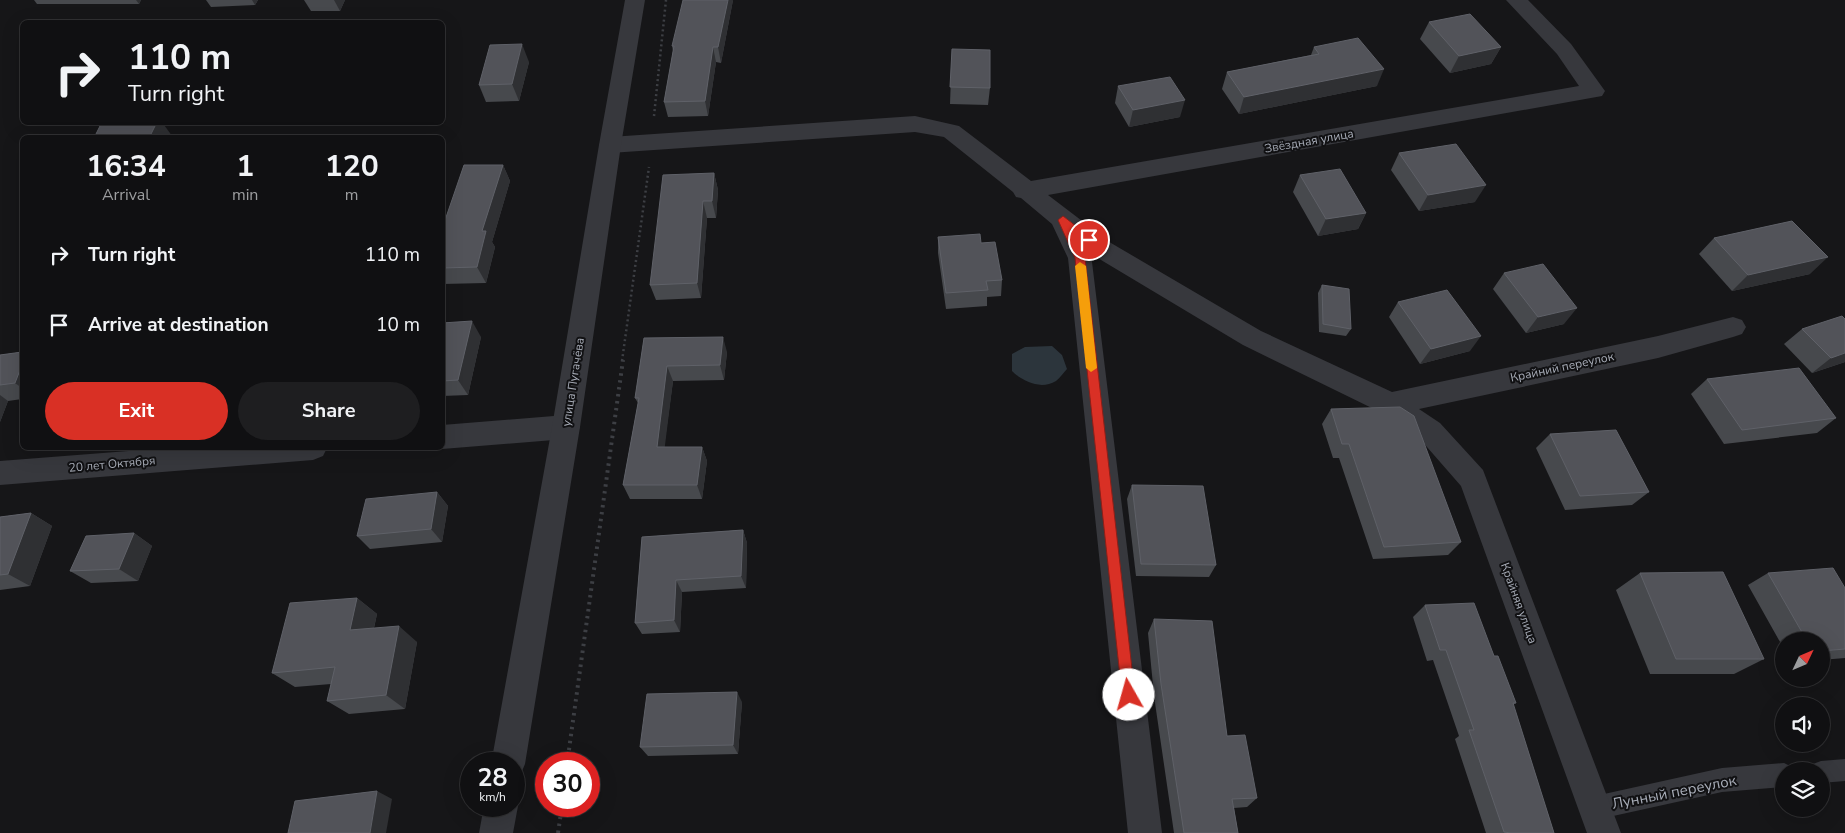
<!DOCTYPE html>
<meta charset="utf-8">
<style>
:root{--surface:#101012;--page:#1e1e20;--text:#f1f3f6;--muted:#9c9d9f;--line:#303032;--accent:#d93025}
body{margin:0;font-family:"Nunito Sans",sans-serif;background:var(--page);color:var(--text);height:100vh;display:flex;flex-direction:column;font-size:19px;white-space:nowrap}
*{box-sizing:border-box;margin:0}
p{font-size:16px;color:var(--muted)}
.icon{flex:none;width:28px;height:28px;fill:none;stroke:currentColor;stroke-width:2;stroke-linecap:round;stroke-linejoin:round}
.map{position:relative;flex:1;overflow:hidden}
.side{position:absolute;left:20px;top:135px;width:425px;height:315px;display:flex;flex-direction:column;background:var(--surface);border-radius:8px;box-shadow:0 5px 20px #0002,0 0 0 1px var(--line)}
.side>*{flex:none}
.guide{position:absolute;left:20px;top:20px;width:425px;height:105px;border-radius:8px;box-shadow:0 5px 20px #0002,0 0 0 1px var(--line);background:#101012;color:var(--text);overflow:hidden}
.needle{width:32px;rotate:46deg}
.controls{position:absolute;left:1775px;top:632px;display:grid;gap:10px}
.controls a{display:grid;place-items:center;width:55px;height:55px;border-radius:50%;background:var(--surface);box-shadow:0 5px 20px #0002,0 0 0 1px var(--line);font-size:25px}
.speed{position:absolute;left:460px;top:752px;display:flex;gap:10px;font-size:25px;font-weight:700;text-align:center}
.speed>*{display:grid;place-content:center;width:65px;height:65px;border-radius:50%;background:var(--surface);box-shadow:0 5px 20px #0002,0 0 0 1px var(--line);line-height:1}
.speed small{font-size:12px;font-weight:400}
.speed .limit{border:8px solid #d22;background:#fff;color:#111}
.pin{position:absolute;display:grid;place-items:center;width:42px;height:42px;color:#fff;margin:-21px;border:2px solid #fff;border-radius:50%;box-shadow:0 1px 5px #0007}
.me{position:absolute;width:55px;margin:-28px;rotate:353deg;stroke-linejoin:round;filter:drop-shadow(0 0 4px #0008)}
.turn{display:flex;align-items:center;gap:18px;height:105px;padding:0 25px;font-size:22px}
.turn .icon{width:65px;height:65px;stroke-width:2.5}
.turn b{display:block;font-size:35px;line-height:42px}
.eta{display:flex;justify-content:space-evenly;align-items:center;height:85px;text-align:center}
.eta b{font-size:30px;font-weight:700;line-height:35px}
.primary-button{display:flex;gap:10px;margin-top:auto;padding:10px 25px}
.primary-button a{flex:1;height:58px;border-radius:30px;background:var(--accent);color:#fff;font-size:20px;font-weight:700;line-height:58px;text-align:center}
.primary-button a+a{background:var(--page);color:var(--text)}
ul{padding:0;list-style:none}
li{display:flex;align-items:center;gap:15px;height:70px;padding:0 25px}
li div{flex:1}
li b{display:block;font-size:19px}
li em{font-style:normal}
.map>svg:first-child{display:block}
</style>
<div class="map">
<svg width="1845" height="833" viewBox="0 0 1845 833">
<rect width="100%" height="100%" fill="#161618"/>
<!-- water -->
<path fill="#2c353c" d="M1052 346 1062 355 1067 369C1064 372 1060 378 1056 381 1041 390 1023 382 1012 371V354L1025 347Z"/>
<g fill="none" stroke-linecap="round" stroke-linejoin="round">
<!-- path-far1 -->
<g stroke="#3d3f44" stroke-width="2.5" stroke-dasharray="2 3" stroke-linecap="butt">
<path d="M654 116 666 0"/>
<path d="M622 361 649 167"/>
</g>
<!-- path -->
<g stroke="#3d3f44" stroke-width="4" stroke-dasharray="2.5 4.5" stroke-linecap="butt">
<path d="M567 764 623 360"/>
<path d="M558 833 562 806"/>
</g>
<!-- service -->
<g fill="#37383d" fill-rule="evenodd">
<path d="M1845 759V781L1821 783V771H1810L1813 764 1821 761Z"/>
<path d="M1784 763 1792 767 1794 771H1784V787L1722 792 1595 820 1587 816 1583 808 1587 800 1595 796 1722 768Z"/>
</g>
<!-- minor -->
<g fill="#37383d" fill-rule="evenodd">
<path d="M1506 0H1528L1571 44 1605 91 1602 96 1048 195 1111 243 1261 331 1392 392 1658 336 1733 317 1742 320 1746 327 1742 334 1733 337 1658 358 1419 409 1440 423 1483 470 1621 833H1587L1461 486 1420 439 1380 412 1243 345 1091 254 1162 833H1128L1068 258 1052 224 1021 198 1016 197 1013 192 944 137 915 132 610 153 602 151 599 145 602 139 610 137 915 116 959 126 1031 181 1579 86 1557 54Z"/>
<path d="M566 415 576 419 580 427 576 435 566 439 442 449 438 448H442V425Z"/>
<path d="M167 448H327L323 456 313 460 0 485V461Z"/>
</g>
<!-- tertiary -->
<g fill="#37383d" fill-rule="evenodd">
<path d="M625 0H645L621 145 580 427 525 764 520 776 514 778V764H491L552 427 599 145Z"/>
<path d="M514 795 518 806 513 833H479L484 806H514Z"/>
</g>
</g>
<!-- wall -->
<g fill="#47494d">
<path d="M34 0H141L139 4H37Z"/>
<path d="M206 0H258L255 5 211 7Z"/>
<path d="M304 0H345L340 11H311Z"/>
<path d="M733 0 721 63 716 62 708 116 668 117 664 102 673 51 672 46Z"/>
<path d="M1429 22 1501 47 1491 64 1450 73 1420 39Z"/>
<path d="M1314 47 1377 86 1239 114 1222 89 1227 72 1311 55Z"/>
<path d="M952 49 990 88 988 105 950 104Z"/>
<path d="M529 62 519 101 486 102 479 85Z"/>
<path d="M1118 86 1180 117 1129 127 1115 103Z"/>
<path d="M1399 153 1475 202 1419 211 1391 170Z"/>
<path d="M503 165 510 181 492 242 495 247 486 283 442 284V229Z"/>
<path d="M714 173 718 190 716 218H707L701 298 656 300 650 285Z"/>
<path d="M1300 175 1366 213 1358 229 1318 236 1293 192Z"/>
<path d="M938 237 981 243 1002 280 1001 296 987 297V306L946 309 938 253Z"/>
<path d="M1714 238 1810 274 1732 291 1699 254Z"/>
<path d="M1504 273 1564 324 1526 333 1493 289Z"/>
<path d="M1322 285 1351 329 1346 336 1319 332 1318 293Z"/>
<path d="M1398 302 1470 351 1420 364 1389 317Z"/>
<path d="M442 323 481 337 468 395 442 396Z"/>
<path d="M1802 329 1845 362 1812 373 1784 344Z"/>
<path d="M644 338 727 352 724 380 673 381 664 447H702L707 461 702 499H630L623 485 638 403 635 398Z"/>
<path d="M22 352V399L8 401 0 422V355Z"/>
<path d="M1707 379 1836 418 1817 433 1724 444 1691 394Z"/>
<path d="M1331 409 1461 542 1448 555 1373 559 1339 458H1333L1322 424Z"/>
<path d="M1550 434 1649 492 1632 505 1565 510 1536 448Z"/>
<path d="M1132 485 1216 565 1209 577 1136 576 1127 499Z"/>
<path d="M437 492 448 506 442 542 370 549 357 536Z"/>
<path d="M31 513 52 526 30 586 0 590V517Z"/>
<path d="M743 530 747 543 746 588 682 592 680 632 642 634 635 623 642 537Z"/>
<path d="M134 533 152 546 138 581 91 583 70 571Z"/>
<path d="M1640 573 1764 659 1734 674H1650L1616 590Z"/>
<path d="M1768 573 1845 588V658L1821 660V641H1784V649L1748 585Z"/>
<path d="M357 598 377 614 374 628 417 642 405 709 349 714 327 701 331 684 295 687 272 673Z"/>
<path d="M1425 605 1494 656 1516 703 1513 705 1554 833H1486L1455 739 1459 736 1433 660 1427 661 1413 617Z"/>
<path d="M1154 619 1227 736 1257 798 1247 807 1234 808 1238 833H1174L1154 696 1148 633Z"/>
<path d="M742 702 738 754 648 756 640 747Z"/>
</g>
<!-- shaded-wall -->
<g fill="#2f3033">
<path d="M136 0H141L139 4Z"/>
<path d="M252 0H258L255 5Z"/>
<path d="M334 0H345L340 11Z"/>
<path d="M728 0H733L721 63 718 47Z"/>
<path d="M522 44 529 62 519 101 512 84Z"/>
<path d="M713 47 716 62 708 116 705 101Z"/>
<path d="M1501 47 1491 64 1450 73 1459 56Z"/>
<path d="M1384 69 1377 86 1239 114 1244 97Z"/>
<path d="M1185 100 1180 117 1129 127 1133 110Z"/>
<path d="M157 122H162L172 136V138H149Z"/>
<path d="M503 165 510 181 492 242 495 247 486 283 477 267 482 231Z"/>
<path d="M714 173 718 190 716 218 712 201Z"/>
<path d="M1486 185 1475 202 1419 211 1428 195Z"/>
<path d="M703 201 707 218 701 298 697 283Z"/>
<path d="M1366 213 1358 229 1318 236 1326 219Z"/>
<path d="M1828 257 1810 274 1732 291 1748 275Z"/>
<path d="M1577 308 1564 324 1526 333 1538 317Z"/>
<path d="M472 321 481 337 468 395 458 380Z"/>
<path d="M1481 336 1470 351 1420 364 1431 349Z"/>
<path d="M723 337 727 352 724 380 720 365Z"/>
<path d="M1845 353V362L1812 373 1831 358Z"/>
<path d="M22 365V388L15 383Z"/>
<path d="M667 366 673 381 663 461 657 447Z"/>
<path d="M0 395 8 401 0 422Z"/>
<path d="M702 447 707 461 702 499 697 485Z"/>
<path d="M437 492 448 506 442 542 431 529Z"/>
<path d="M31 513 52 526 30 586 8 574Z"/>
<path d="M743 530 747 543 746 588 741 576Z"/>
<path d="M134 533 152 546 138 581 119 569Z"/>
<path d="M676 580 682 592 680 632 674 620Z"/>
<path d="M357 598 377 614 370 645 350 630Z"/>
<path d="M399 626 417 642 405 709 386 695Z"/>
<path d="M737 692 742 702 738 754 733 745Z"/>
<path d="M377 791 392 799 386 833H370Z"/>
</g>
<!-- building -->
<g fill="#525359" stroke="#5f6168">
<path d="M683 0H728L718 47H713L705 101 664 102 674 46H672Z"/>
<path d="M1470 14 1501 47 1459 56 1429 22Z"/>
<path d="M1358 38 1384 69 1244 97 1227 72 1319 54 1314 47Z"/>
<path d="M522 44 512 84 479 85 490 45Z"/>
<path d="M952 49 990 50V88L950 87Z"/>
<path d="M1170 77 1185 100 1133 110 1118 86Z"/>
<path d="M102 122H157L149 138H94Z"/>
<path d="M1456 144 1486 185 1428 195 1399 153Z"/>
<path d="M464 165H503L482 231H486L477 267 442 268V229Z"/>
<path d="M1340 169 1366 213 1326 219 1300 175Z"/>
<path d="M714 173 712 201H703L697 283 650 285 663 175Z"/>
<path d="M1792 221 1828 257 1748 275 1714 238Z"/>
<path d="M980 234 981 243 995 242 1002 280 986 281 988 290 946 293 938 237Z"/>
<path d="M1543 264 1577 308 1538 317 1504 273Z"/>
<path d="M1322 285 1349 289 1351 329 1323 324Z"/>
<path d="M1447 290 1481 336 1431 349 1398 302Z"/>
<path d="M1842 316 1845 319V353L1831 358 1802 329Z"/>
<path d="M472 321 458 380 442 381V323Z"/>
<path d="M723 337 720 365 667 366 657 447H702L697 485H623L639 398H635L644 338Z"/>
<path d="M22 352V365L15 383 0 385V355Z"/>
<path d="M1799 368 1836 418 1742 430 1707 379Z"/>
<path d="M1400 407 1414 416 1461 542 1384 547 1349 444H1342L1331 409Z"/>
<path d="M1616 430 1649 492 1580 496 1550 434Z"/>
<path d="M1132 485 1203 486 1216 565 1141 564Z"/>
<path d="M437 492 431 529 357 536 366 499Z"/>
<path d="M31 513 8 574 0 575V517Z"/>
<path d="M743 530 741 576 676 580 674 620 635 623 642 537Z"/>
<path d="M134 533 119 569 70 571 86 536Z"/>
<path d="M1833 568 1845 588V649L1821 651V641H1807L1768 573Z"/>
<path d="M1723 572 1764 659H1676L1640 573Z"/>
<path d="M357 598 350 630 399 626 386 695 327 701 335 667 272 673 290 603Z"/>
<path d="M1474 603 1494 656H1498L1516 703H1513L1554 833H1511L1504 832 1469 730H1474L1446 650H1440L1425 605Z"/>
<path d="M1154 619 1212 621 1227 736 1245 735 1257 798 1232 799 1238 833H1184L1161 684Z"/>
<path d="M737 692 733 745 640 747 647 694Z"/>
<path d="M377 791 370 833H288L295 801Z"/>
</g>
<!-- route -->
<path fill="#d93025" stroke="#8d1f18" d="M1063 216 1094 240 1089 244 1074 234 1085 258 1135 695 1133 699 1129 701 1124 699 1122 695 1075 258 1058 220Z"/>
<!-- slow -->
<path fill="#f59e0b" d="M1080 262 1086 266 1097 368 1091 372 1086 368 1075 266Z"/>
<g text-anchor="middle" stroke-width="4" stroke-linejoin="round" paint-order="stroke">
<!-- street labels -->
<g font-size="12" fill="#a8adb8" stroke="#111113">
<text transform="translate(1309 141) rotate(-10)" y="4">Звёздная улица</text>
<text transform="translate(1562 367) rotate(-12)" y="4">Крайний переулок</text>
<text transform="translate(573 382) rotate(-81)" y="4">улица Пугачёва</text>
<text transform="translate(112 464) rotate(-5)" y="4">20 лет Октября</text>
<text transform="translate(1519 603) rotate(70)" y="4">Крайняя улица</text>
</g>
<!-- near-street labels -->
<g font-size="15" fill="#a8adb8" stroke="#111113">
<text transform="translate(1674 792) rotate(-11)" y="5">Лунный переулок</text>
</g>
</g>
</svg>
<div class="controls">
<a><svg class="needle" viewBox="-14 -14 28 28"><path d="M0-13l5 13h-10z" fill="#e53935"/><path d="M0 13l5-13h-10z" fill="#9c9d9f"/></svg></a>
<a><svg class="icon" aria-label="sound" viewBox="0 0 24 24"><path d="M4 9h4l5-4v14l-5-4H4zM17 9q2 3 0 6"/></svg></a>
<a><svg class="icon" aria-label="layers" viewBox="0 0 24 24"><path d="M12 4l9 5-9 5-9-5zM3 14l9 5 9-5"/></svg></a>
</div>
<div class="speed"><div>28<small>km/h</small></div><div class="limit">30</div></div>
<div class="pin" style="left:1089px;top:240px;background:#d93025"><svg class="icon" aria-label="arrive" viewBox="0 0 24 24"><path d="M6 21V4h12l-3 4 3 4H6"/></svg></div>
<svg class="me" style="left:1129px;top:695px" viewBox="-20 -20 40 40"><circle r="19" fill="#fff"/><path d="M0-13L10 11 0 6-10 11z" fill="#d93025"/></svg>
<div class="guide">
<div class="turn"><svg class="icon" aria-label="right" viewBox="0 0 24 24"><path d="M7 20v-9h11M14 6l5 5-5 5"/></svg><div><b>110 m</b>Turn right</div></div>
</div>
<section class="side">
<div class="eta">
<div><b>16:34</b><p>Arrival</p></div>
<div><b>1</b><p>min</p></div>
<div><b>120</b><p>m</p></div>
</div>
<ul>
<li><svg class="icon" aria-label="right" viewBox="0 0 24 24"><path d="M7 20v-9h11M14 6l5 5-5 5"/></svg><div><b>Turn right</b></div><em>110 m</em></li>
<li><svg class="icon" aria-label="arrive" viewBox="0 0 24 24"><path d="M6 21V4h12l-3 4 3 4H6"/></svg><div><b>Arrive at destination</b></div><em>10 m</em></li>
</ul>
<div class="primary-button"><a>Exit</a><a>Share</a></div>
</section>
</div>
